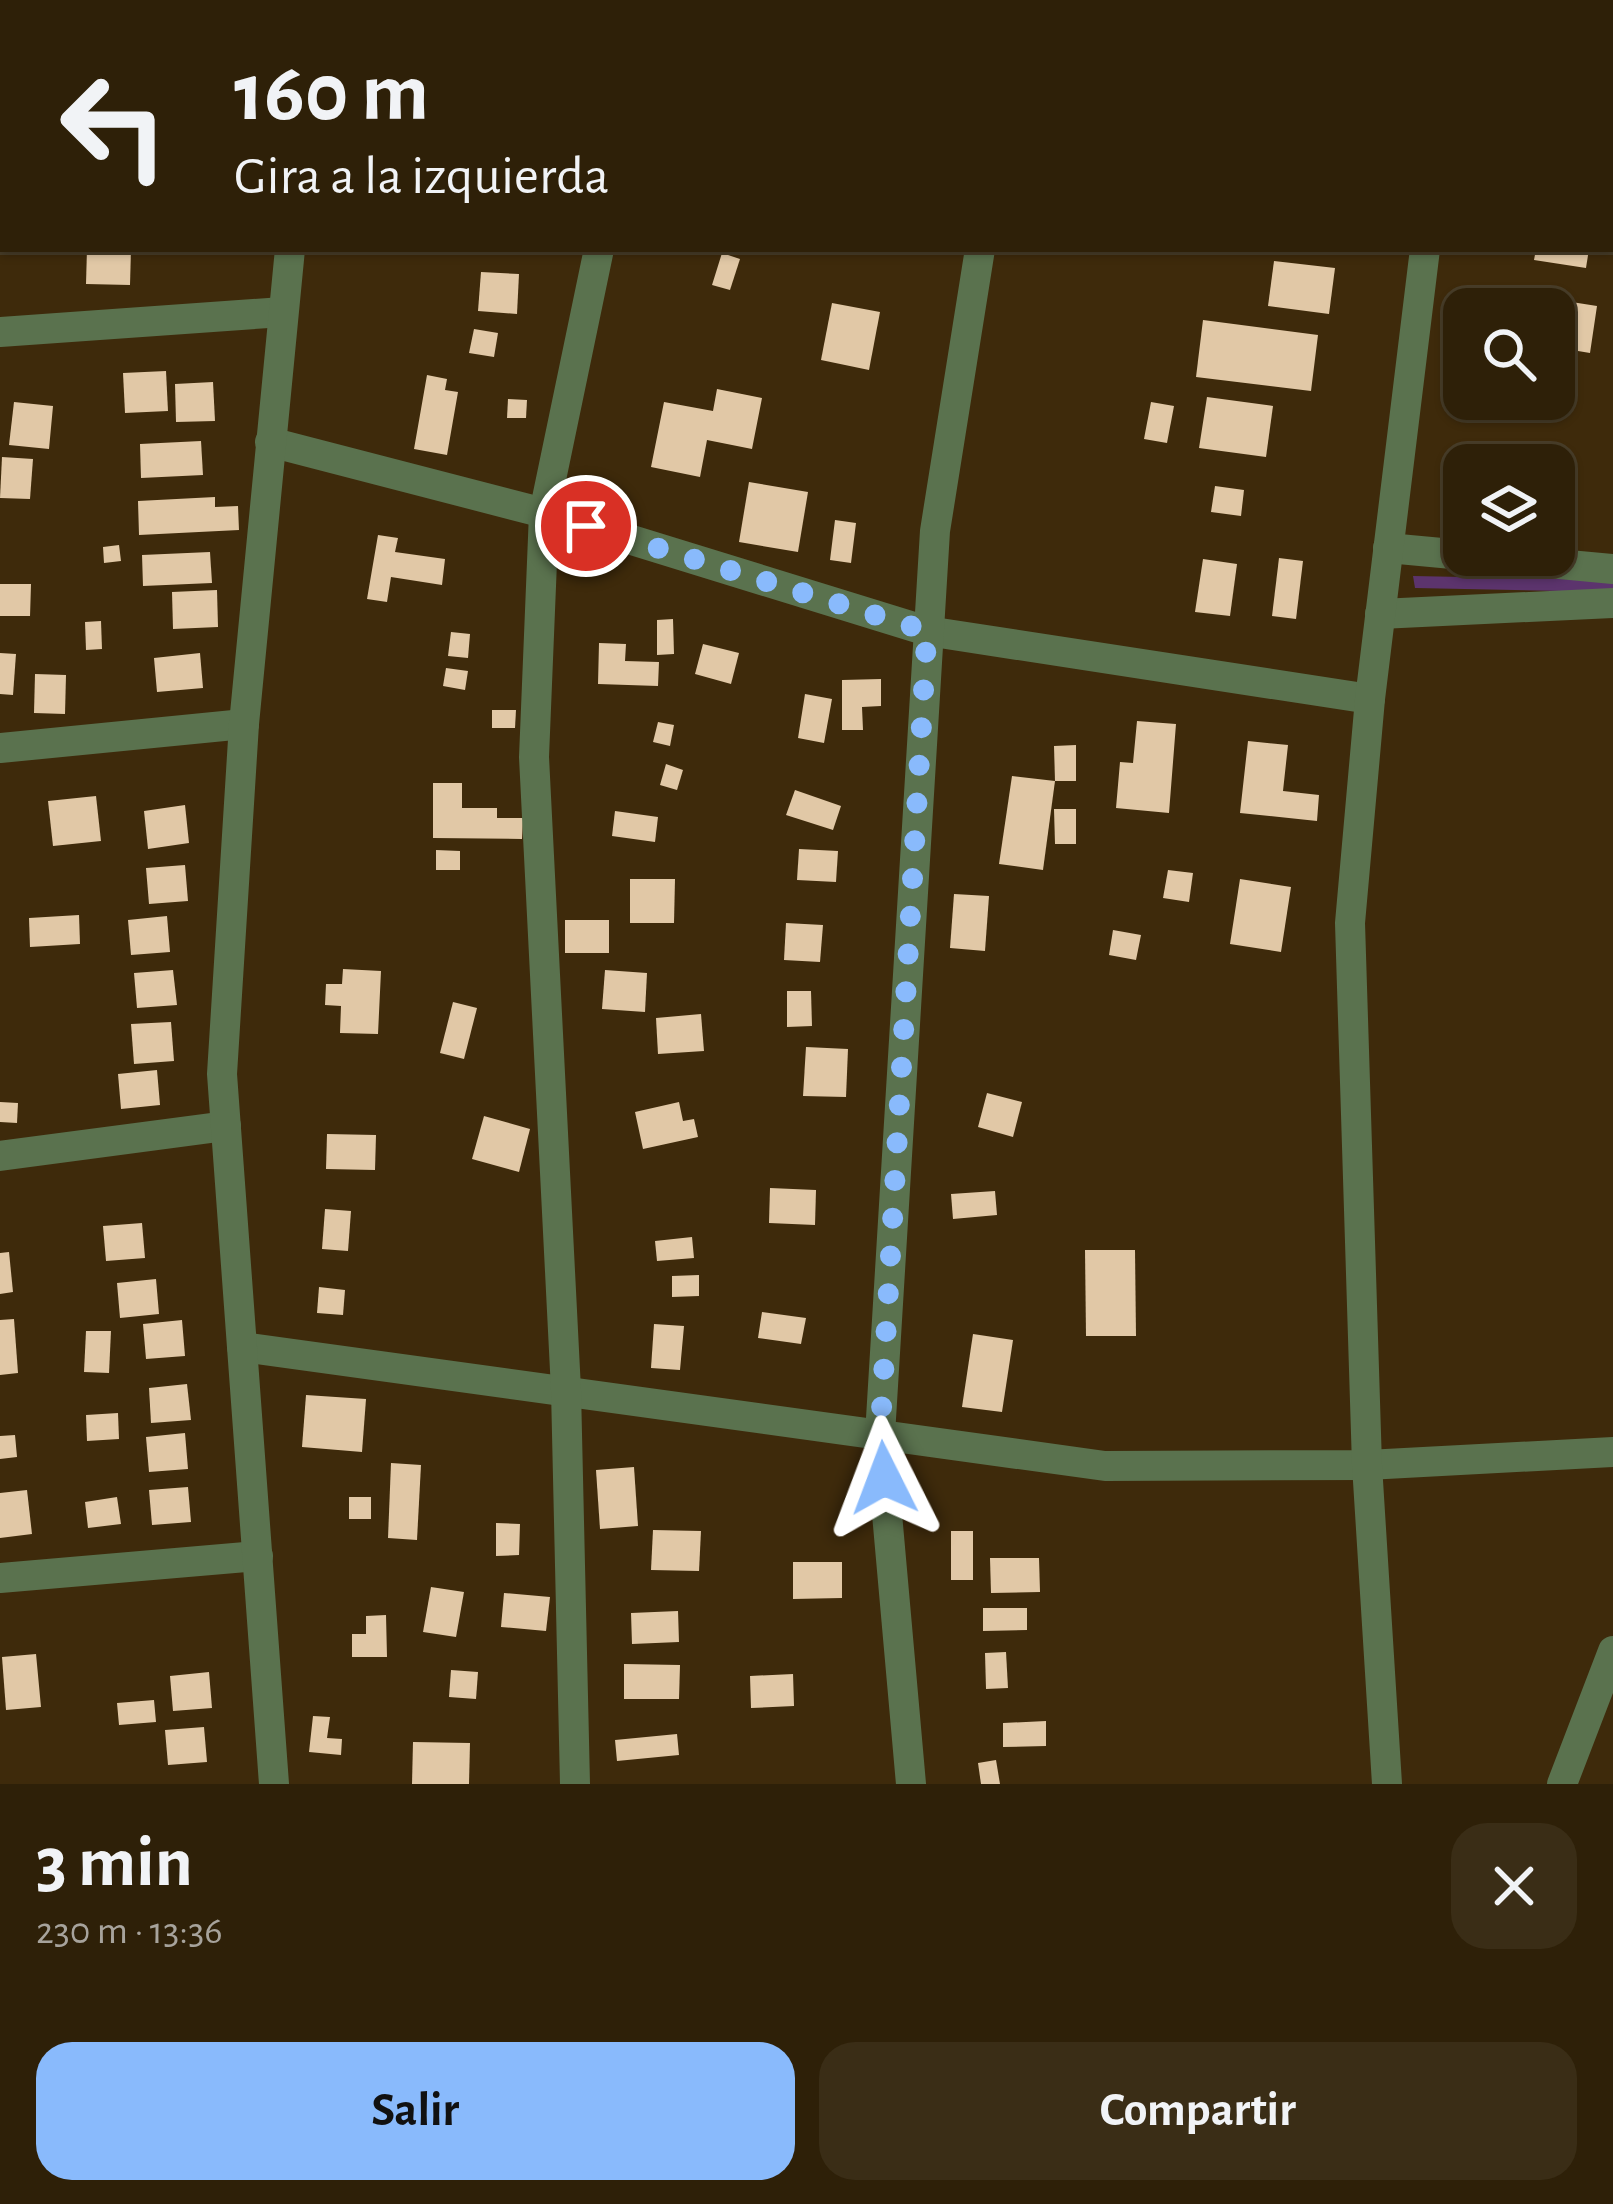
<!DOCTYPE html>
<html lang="es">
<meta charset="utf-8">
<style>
:root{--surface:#2e2008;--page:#3a2d16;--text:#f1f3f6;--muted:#a7a39c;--line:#493e29;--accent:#89bafc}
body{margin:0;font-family:"Alegreya Sans",sans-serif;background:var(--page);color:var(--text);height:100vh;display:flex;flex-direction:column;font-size:45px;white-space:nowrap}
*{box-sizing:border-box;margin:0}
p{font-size:39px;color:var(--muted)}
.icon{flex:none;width:66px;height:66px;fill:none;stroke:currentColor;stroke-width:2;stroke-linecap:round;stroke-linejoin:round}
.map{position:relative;height:1784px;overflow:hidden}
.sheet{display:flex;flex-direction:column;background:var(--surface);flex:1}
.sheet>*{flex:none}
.banner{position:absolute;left:0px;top:0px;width:1614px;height:252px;box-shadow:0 3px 9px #0004,0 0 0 3px var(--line);background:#2e2008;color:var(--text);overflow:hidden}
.controls{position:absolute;left:1443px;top:288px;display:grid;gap:24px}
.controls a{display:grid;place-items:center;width:132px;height:132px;border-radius:24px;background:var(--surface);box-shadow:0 3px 9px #0004,0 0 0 3px var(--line);font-size:60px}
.pin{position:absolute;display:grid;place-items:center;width:102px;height:102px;color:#fff;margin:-51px;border:6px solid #fff;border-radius:50%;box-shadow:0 3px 12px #0007}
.me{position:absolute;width:132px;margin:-66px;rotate:357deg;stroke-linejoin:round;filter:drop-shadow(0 0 9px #0008)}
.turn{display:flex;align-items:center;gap:42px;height:252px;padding:0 36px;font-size:54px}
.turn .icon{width:156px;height:156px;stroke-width:2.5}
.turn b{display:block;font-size:84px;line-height:102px}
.round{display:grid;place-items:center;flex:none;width:126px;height:126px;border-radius:36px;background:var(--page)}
.summary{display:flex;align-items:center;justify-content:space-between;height:204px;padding:0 36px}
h1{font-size:72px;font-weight:700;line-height:90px}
.action{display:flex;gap:24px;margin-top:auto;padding:24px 36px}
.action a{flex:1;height:138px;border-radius:36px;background:var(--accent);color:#111;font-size:48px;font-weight:700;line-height:138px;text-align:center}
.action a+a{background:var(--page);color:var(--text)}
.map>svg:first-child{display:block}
</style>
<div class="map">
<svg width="1613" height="1784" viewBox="0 0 1613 1784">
<rect width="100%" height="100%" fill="#3e2a0b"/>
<!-- green -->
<path fill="#5c346d" d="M1413 576 1613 580V592L1415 588Z"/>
<!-- building -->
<g fill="#e1c8a6">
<path d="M87 249H131L130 285 86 284Z"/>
<path d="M1536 249H1589L1586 268 1534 260Z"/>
<path d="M722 253 740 259 730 290 712 285Z"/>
<path d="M1274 261 1335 268 1329 314 1268 306Z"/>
<path d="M481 272 519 274 517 314 478 311Z"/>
<path d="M1527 295 1597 306 1590 353 1554 347V309H1524Z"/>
<path d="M832 303 880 312 869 370 821 360Z"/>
<path d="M1203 320 1318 335 1311 391 1196 377Z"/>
<path d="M474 329 498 333 494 357 469 353Z"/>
<path d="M166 371 168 411 125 413 123 373Z"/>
<path d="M427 375 447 379 445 390 458 392 447 455 414 449Z"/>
<path d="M213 382 215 421 176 422 175 384Z"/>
<path d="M717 389 762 398 752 449 707 440 700 477 651 467 664 402 713 411Z"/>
<path d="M1207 397 1273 406 1266 457 1199 448Z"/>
<path d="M508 399 527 400 526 418H507Z"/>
<path d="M14 402 53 406 49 449 9 445Z"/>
<path d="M1151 402 1174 406 1167 443 1144 439Z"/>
<path d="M201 441 203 475 141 478 140 444Z"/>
<path d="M2 457 33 459 30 499 0 498Z"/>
<path d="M749 482 808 492 798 552 739 542Z"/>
<path d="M1215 486 1244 490 1241 516 1211 512Z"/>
<path d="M215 497V507L238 506 239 530 139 535 138 501Z"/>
<path d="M835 520 856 523 851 563 830 560Z"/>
<path d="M378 535 398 538 395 552 445 559 442 585 391 577 387 602 367 599Z"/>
<path d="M119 545 121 561 104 563 103 547Z"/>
<path d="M210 552 212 583 143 586 142 555Z"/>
<path d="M1279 558 1303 561 1296 619 1272 616Z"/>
<path d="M1203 559 1237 564 1230 616 1195 612Z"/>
<path d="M0 584H31L30 616H0Z"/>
<path d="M217 590 218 627 173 629 172 592Z"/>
<path d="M673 619 674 654 657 655V620Z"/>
<path d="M101 621 102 649 86 650 85 622Z"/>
<path d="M451 632 470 634 468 658 448 656Z"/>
<path d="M599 643 626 644 625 661 659 662 658 686 598 684Z"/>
<path d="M703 644 739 653 731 684 695 674Z"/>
<path d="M0 653 16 654 13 695 0 694Z"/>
<path d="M200 653 203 688 157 692 154 658Z"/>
<path d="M446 668 468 671 465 690 443 686Z"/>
<path d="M35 674 66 675 65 714 34 713Z"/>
<path d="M881 679V706L862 707 863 730H842V680Z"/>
<path d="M805 694 832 699 824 743 798 738Z"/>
<path d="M492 710H516L515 728H492Z"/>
<path d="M1137 721 1176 724 1169 813 1116 808 1120 762 1133 763Z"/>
<path d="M658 722 674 725 670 746 653 742Z"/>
<path d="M1248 741 1288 745 1283 791 1319 795 1317 821 1240 813Z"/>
<path d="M1076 745V781H1055L1054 746Z"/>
<path d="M666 764 683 770 677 790 660 785Z"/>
<path d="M1012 776 1055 781 1043 870 999 864Z"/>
<path d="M433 783H462V808H497V818H523L522 839 433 838Z"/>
<path d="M795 790 841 806 833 830 786 815Z"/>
<path d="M96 796 101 841 53 846 48 801Z"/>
<path d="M185 805 189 843 148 849 144 811Z"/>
<path d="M1054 809H1076V844H1055Z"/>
<path d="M615 811 658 817 655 842 612 836Z"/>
<path d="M799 849 838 851 836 882 797 880Z"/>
<path d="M436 850 460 851V870H436Z"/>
<path d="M185 865 188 901 149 904 146 868Z"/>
<path d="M1168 870 1193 873 1189 902 1163 898Z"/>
<path d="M630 879H675L674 923H630Z"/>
<path d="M1240 879 1291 887 1281 952 1230 944Z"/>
<path d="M954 894 989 896 985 951 950 948Z"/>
<path d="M79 915 80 944 30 947 29 918Z"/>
<path d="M167 916 170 952 131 955 128 920Z"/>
<rect x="565" y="920" width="44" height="33"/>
<path d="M786 923 823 925 820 962 784 960Z"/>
<path d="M1113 930 1141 935 1136 960 1109 955Z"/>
<path d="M343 969 381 971 378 1034 340 1033 341 1006 325 1005 326 984H342Z"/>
<path d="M173 970 177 1005 137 1008 134 973Z"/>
<path d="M605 970 647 973 645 1012 602 1009Z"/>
<path d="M787 991H811L812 1026 787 1027Z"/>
<path d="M453 1002 477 1008 464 1059 440 1053Z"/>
<path d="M701 1014 704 1051 658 1054 656 1018Z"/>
<path d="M171 1022 174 1061 134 1064 131 1024Z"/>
<path d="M806 1047 848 1049 846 1097 803 1096Z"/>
<path d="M157 1070 160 1105 121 1109 118 1074Z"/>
<path d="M987 1093 1022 1102 1013 1137 978 1127Z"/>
<path d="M0 1102 18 1103 17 1123 0 1122Z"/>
<path d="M679 1102 683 1121 694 1119 698 1137 643 1149 635 1112Z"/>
<path d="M484 1116 530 1129 519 1172 472 1159Z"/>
<path d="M327 1134 376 1135 375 1170 326 1169Z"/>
<path d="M770 1188 816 1190 815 1225 769 1223Z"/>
<path d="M995 1191 997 1215 953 1219 951 1194Z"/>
<path d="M325 1209 351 1211 348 1251 322 1249Z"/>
<path d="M142 1223 145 1258 106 1261 103 1226Z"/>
<path d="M692 1237 694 1258 657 1261 655 1241Z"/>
<path d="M1085 1250H1135L1136 1336H1086Z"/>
<path d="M9 1252 13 1292 0 1294V1253Z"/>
<path d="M699 1275V1296L672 1297V1276Z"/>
<path d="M156 1279 159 1314 120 1318 117 1283Z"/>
<path d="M319 1287 345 1290 343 1315 317 1313Z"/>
<path d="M762 1312 806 1318 801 1344 758 1338Z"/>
<path d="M14 1319 18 1373 0 1375V1320Z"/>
<path d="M182 1320 185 1356 146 1359 143 1324Z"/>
<path d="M654 1324 684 1326 680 1370 651 1368Z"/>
<path d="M86 1331H111L109 1373 84 1372Z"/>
<path d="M973 1334 1013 1340 1002 1412 962 1407Z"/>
<path d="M187 1384 191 1420 151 1423 149 1388Z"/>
<path d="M306 1395 366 1399 362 1452 302 1447Z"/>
<path d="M118 1413 119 1439 87 1441 86 1415Z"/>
<path d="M185 1433 188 1469 149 1472 146 1437Z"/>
<path d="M15 1435 17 1457 0 1459V1436Z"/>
<path d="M391 1463 421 1465 417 1540 388 1538Z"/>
<path d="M634 1467 638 1526 600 1529 596 1470Z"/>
<path d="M188 1487 191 1522 152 1525 149 1490Z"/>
<path d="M27 1490 32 1534 0 1538V1493Z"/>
<path d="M117 1497 121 1524 88 1528 85 1502Z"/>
<rect x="349" y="1497" width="22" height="22"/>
<path d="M496 1523 520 1524 519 1555 496 1556Z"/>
<path d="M653 1530 701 1531 699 1571 651 1570Z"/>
<rect x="951" y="1531" width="22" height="49"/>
<path d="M990 1558H1039L1040 1592 991 1593Z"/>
<path d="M793 1562H842V1598L793 1599Z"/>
<path d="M431 1587 464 1592 456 1637 423 1632Z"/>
<path d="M504 1593 550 1597 546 1631 501 1627Z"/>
<path d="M983 1608H1027V1630L983 1631Z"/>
<path d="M678 1611 679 1642 632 1644 631 1613Z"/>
<path d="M386 1615 387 1657H352V1634H366V1616Z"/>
<path d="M1006 1652 1008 1688 986 1689 985 1653Z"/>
<path d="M36 1654 41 1707 6 1710 2 1657Z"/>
<path d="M624 1664 680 1665 679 1699H624Z"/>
<path d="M451 1670 478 1672 476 1699 449 1697Z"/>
<path d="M209 1672 212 1708 173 1711 170 1676Z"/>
<path d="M793 1674 794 1706 751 1708 750 1676Z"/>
<path d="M154 1700 156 1722 119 1725 117 1703Z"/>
<path d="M313 1716 330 1717 327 1738 342 1739 341 1755 309 1752Z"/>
<path d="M1046 1721V1746L1003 1747V1723Z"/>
<path d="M204 1727 207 1762 168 1765 165 1730Z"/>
<path d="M677 1734 679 1755 617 1761 615 1740Z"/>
<path d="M413 1742 470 1743 469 1784H412Z"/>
<path d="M996 1760 1000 1784H981L978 1763Z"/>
</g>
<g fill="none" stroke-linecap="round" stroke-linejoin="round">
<!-- minor -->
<g stroke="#5a724e" stroke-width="30">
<path d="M318 3V0"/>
<path d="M651 3V0"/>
<path d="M1020 3 1021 0"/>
<path d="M1456 3V0"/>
<path d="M0 332 283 312"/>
<path d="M270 442 544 513 927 631 1370 699"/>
<path d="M1388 548 1613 569"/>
<path d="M1380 614 1613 603"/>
<path d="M0 748 244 724"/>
<path d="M0 1156 226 1126"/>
<path d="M242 1347 1105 1466 1367 1465 1613 1452"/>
<path d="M0 1578 258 1556"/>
<path d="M274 1784 222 1074 244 724 290 249"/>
<path d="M575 1784 566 1390 534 757 544 513 599 249"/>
<path d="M911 1784 880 1435 935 531 980 249"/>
<path d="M1387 1784 1367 1465 1350 923 1370 699 1425 249"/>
<path d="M1562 1784 1613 1651"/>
</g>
</g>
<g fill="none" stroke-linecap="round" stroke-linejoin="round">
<!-- route -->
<path stroke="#89bafc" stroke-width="21" stroke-dasharray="0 37.8" d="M586 526 927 631 880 1435 884 1478"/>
</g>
</svg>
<div class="controls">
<a><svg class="icon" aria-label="search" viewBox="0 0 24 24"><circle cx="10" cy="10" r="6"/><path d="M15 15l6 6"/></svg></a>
<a><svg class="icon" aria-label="layers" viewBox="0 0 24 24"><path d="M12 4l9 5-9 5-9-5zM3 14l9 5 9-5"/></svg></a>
</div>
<div class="pin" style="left:586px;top:526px;background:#d93025"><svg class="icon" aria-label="arrive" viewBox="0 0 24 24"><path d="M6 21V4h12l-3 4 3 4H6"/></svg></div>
<svg class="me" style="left:884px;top:1478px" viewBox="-20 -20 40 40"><path d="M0-17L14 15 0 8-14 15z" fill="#89bafc" stroke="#fff" stroke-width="4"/></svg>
<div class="banner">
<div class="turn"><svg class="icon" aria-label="left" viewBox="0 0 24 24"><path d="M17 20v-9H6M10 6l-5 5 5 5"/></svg><div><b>160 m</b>Gira a la izquierda</div></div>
</div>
</div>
<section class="sheet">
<div class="summary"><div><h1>3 min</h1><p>230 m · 13:36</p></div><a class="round"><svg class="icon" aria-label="close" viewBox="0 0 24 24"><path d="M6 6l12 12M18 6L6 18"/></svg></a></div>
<div class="action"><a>Salir</a><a>Compartir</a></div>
</section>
